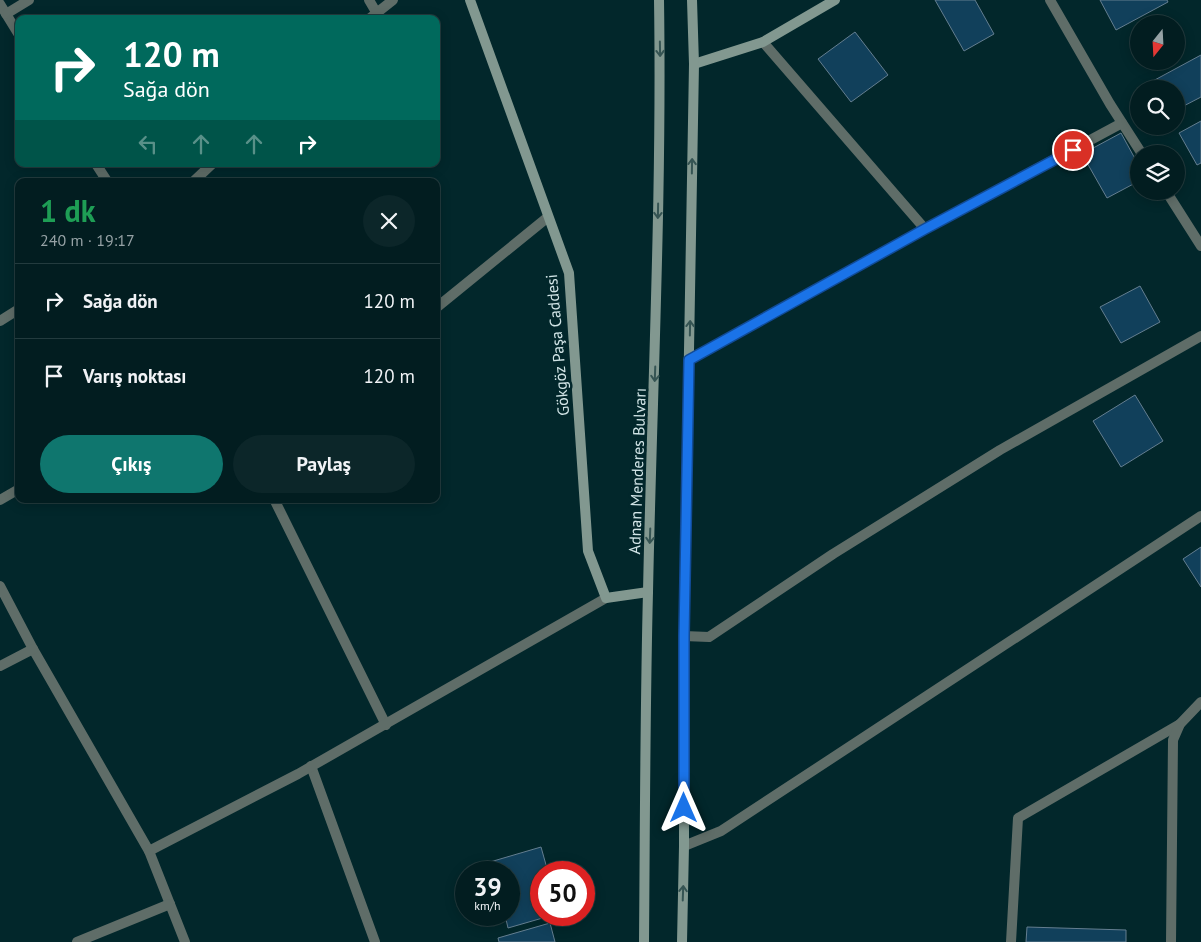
<!DOCTYPE html>
<html lang="tr">
<meta charset="utf-8">
<style>
:root{--surface:#021d20;--page:#0c2629;--text:#f1f3f6;--muted:#96a2a5;--line:#233b3e;--accent:#0f766e}
body{margin:0;font-family:"PT Sans",sans-serif;background:var(--page);color:var(--text);height:100vh;display:flex;flex-direction:column;font-size:19px;white-space:nowrap}
*{box-sizing:border-box;margin:0}
p{font-size:16px;color:var(--muted)}
.icon{flex:none;width:28px;height:28px;fill:none;stroke:currentColor;stroke-width:2;stroke-linecap:round;stroke-linejoin:round}
.map{position:relative;flex:1;overflow:hidden}
.panel{position:absolute;left:15px;top:178px;width:425px;height:325px;display:flex;flex-direction:column;background:var(--surface);border-radius:10px;box-shadow:0 2px 12px #0003,0 0 0 1px var(--line)}
.panel>*{flex:none}
.hud{position:absolute;left:15px;top:15px;width:425px;height:152px;border-radius:10px;box-shadow:0 2px 12px #0003,0 0 0 1px var(--line);background:#00695c;color:#fff;overflow:hidden}
.needle{width:32px;rotate:198deg}
.fabs{position:absolute;left:1130px;top:15px;display:grid;gap:10px}
.fabs a{display:grid;place-items:center;width:55px;height:55px;border-radius:50%;background:var(--surface);box-shadow:0 2px 12px #0003,0 0 0 1px var(--line);font-size:25px}
.speed{position:absolute;left:455px;top:861px;display:flex;gap:10px;font-size:25px;font-weight:700;text-align:center}
.speed>*{display:grid;place-content:center;width:65px;height:65px;border-radius:50%;background:var(--surface);box-shadow:0 2px 12px #0003,0 0 0 1px var(--line);line-height:1}
.speed small{font-size:12px;font-weight:400}
.speed .limit{border:8px solid #d22;background:#fff;color:#111}
.pin{position:absolute;display:grid;place-items:center;width:42px;height:42px;color:#fff;margin:-21px;border:2px solid #fff;border-radius:50%;box-shadow:0 1px 5px #0007}
.me{position:absolute;width:55px;margin:-28px;rotate:0deg;stroke-linejoin:round;filter:drop-shadow(0 0 4px #0008)}
.turn{display:flex;align-items:center;gap:18px;height:105px;padding:0 25px;font-size:22px}
.turn .icon{width:65px;height:65px;stroke-width:2.5}
.turn b{display:block;font-size:35px;line-height:42px}
.lanes{display:flex;align-items:center;height:48px;padding:0 25px;background:#0003;justify-content:center;gap:25px;direction:ltr}
.lanes .off{opacity:.35}
.round{display:grid;place-items:center;flex:none;width:52px;height:52px;border-radius:26px;background:var(--page)}
.summary{display:flex;align-items:center;justify-content:space-between;height:85px;padding:0 25px}
h1{font-size:30px;font-weight:600;line-height:38px;color:#1e9e55}
.primary-button{display:flex;gap:10px;margin-top:auto;padding:10px 25px}
.primary-button a{flex:1;height:58px;border-radius:30px;background:var(--accent);color:#fff;font-size:20px;font-weight:600;line-height:58px;text-align:center}
.primary-button a+a{background:var(--page);color:var(--text)}
ul{padding:0;list-style:none}
li{display:flex;align-items:center;gap:15px;height:75px;padding:0 25px;border-top:1px solid var(--line)}
li div{flex:1}
li b{display:block;font-size:19px}
li em{font-style:normal}
.map>svg:first-child{display:block}
</style>
<div class="map">
<svg width="1201" height="942" viewBox="0 0 1201 942">
<rect width="100%" height="100%" fill="#02272b"/>
<!-- building -->
<g fill="#11405b" stroke="#647e90">
<path d="M935 0H975L994 34 964 51Z"/>
<path d="M1100 0H1167L1168 2 1116 30Z"/>
<path d="M855 32 888 75 851 102 818 59Z"/>
<path d="M1201 55V97L1176 110V89H1155L1151 82Z"/>
<path d="M1201 121V163L1197 165 1179 133Z"/>
<path d="M1121 133 1139 166V181L1107 198 1082 154Z"/>
<path d="M1140 286 1160 322 1121 343 1100 307Z"/>
<path d="M1135 395 1163 441 1121 467 1093 421Z"/>
<path d="M1201 547V587L1183 559Z"/>
<path d="M541 847 548 872H541V915H553L508 928 505 915H509V872H492L490 862Z"/>
<path d="M550 923 555 942H499L498 938Z"/>
<path d="M1027 927 1126 930V942H1026Z"/>
</g>
<g fill="none" stroke-linecap="round" stroke-linejoin="round">
<!-- street -->
<g stroke="#5f6d68" stroke-width="10">
<path d="M369 0 376 12"/>
<path d="M1050 0 1110 104 1142 154"/>
<path d="M0 4 19 35"/>
<path d="M6 14 29 0"/>
<path d="M369 19 393 0"/>
<path d="M763 42 925 229"/>
<path d="M96 164 107 181"/>
<path d="M194 181 212 164"/>
<path d="M1166 191 1201 246"/>
<path d="M436 308 548 217"/>
<path d="M0 321 19 309"/>
<path d="M689 360 925 229 1122 123"/>
<path d="M274 499 386 725"/>
<path d="M0 500 19 489"/>
<path d="M0 586 33 649 149 851 185 942"/>
<path d="M684 636 709 637 833 554 1000 450 1201 336"/>
<path d="M0 666 33 649"/>
<path d="M311 766 375 942"/>
<path d="M684 846 721 831 1201 516"/>
<path d="M149 851 298 774 606 598"/>
<path d="M77 942 170 904"/>
<path d="M1011 942 1018 818 1180 724"/>
<path d="M1171 942 1173 740 1180 724 1201 702"/>
</g>
<!-- secondary -->
<g stroke="#829890" stroke-width="10">
<path d="M470 0 569 273 588 551 606 598 648 592"/>
<path d="M694 64 763 42 835 0"/>
<path d="M644 942C645 825 645 708 648 592 652 394 662 197 659 0"/>
<path d="M682 942 684 846V636L694 64 692 0"/>
</g>
</g>
<!-- one-way arrows -->
<defs><path id="oneway-shaft" d="M-6 0H5M1.5-3L5.5 0L1.5 3" fill="none" stroke-width="1.6" stroke-linecap="round" stroke-linejoin="round" transform="scale(1.25)"/></defs>
<g stroke="#355453">
<use href="#oneway-shaft" transform="translate(660 49) rotate(89)"/>
<use href="#oneway-shaft" transform="translate(692 166) rotate(-89)"/>
<use href="#oneway-shaft" transform="translate(658 211) rotate(91)"/>
<use href="#oneway-shaft" transform="translate(690 328) rotate(-89)"/>
<use href="#oneway-shaft" transform="translate(655 374) rotate(92)"/>
<use href="#oneway-shaft" transform="translate(650 536) rotate(92)"/>
<use href="#oneway-shaft" transform="translate(683 893) rotate(-88)"/>
</g>
<g fill="none" stroke-linecap="round" stroke-linejoin="round">
<defs>
<path id="route" d="M684 808V636L689 360 925 229 1073 150"/>
</defs>
<!-- route casing -->
<use href="#route" stroke="#114b97" stroke-width="12"/>
<!-- route -->
<use href="#route" stroke="#1a73e8" stroke-width="9"/>
</g>
<g text-anchor="middle" stroke-width="5" stroke-linejoin="round" paint-order="stroke">
<!-- street labels -->
<g font-size="16" fill="#d1e4e6" stroke="#02272b">
<text transform="translate(557 345) rotate(-95)" y="6">Gökgöz Paşa Caddesi</text>
<text transform="translate(637 471) rotate(-88)" y="6">Adnan Menderes Bulvarı</text>
</g>
</g>
</svg>
<div class="fabs">
<a><svg class="needle" viewBox="-14 -14 28 28"><path d="M0-13l5 13h-10z" fill="#e53935"/><path d="M0 13l5-13h-10z" fill="#96a2a5"/></svg></a>
<a><svg class="icon" aria-label="search" viewBox="0 0 24 24"><circle cx="10" cy="10" r="6"/><path d="M15 15l6 6"/></svg></a>
<a><svg class="icon" aria-label="layers" viewBox="0 0 24 24"><path d="M12 4l9 5-9 5-9-5zM3 14l9 5 9-5"/></svg></a>
</div>
<div class="speed"><div>39<small>km/h</small></div><div class="limit">50</div></div>
<div class="pin" style="left:1073px;top:150px;background:#d93025"><svg class="icon" aria-label="arrive" viewBox="0 0 24 24"><path d="M6 21V4h12l-3 4 3 4H6"/></svg></div>
<svg class="me" style="left:684px;top:808px" viewBox="-20 -20 40 40"><path d="M0-17L14 15 0 8-14 15z" fill="#1a73e8" stroke="#fff" stroke-width="4"/></svg>
<div class="hud">
<div class="turn"><svg class="icon" aria-label="right" viewBox="0 0 24 24"><path d="M7 20v-9h11M14 6l5 5-5 5"/></svg><div><b>120 m</b>Sağa dön</div></div>
<div class="lanes"><svg class="icon off" aria-label="left" viewBox="0 0 24 24"><path d="M17 20v-9H6M10 6l-5 5 5 5"/></svg><svg class="icon off" aria-label="ahead" viewBox="0 0 24 24"><path d="M12 20V5M6 11l6-6 6 6"/></svg><svg class="icon off" aria-label="ahead" viewBox="0 0 24 24"><path d="M12 20V5M6 11l6-6 6 6"/></svg><svg class="icon" aria-label="right" viewBox="0 0 24 24"><path d="M7 20v-9h11M14 6l5 5-5 5"/></svg></div>
</div>
<section class="panel">
<div class="summary"><div><h1>1 dk</h1><p>240 m · 19:17</p></div><a class="round"><svg class="icon" aria-label="close" viewBox="0 0 24 24"><path d="M6 6l12 12M18 6L6 18"/></svg></a></div>
<ul>
<li><svg class="icon" aria-label="right" viewBox="0 0 24 24"><path d="M7 20v-9h11M14 6l5 5-5 5"/></svg><div><b>Sağa dön</b></div><em>120 m</em></li>
<li><svg class="icon" aria-label="arrive" viewBox="0 0 24 24"><path d="M6 21V4h12l-3 4 3 4H6"/></svg><div><b>Varış noktası</b></div><em>120 m</em></li>
</ul>
<div class="primary-button"><a>Çıkış</a><a>Paylaş</a></div>
</section>
</div>
